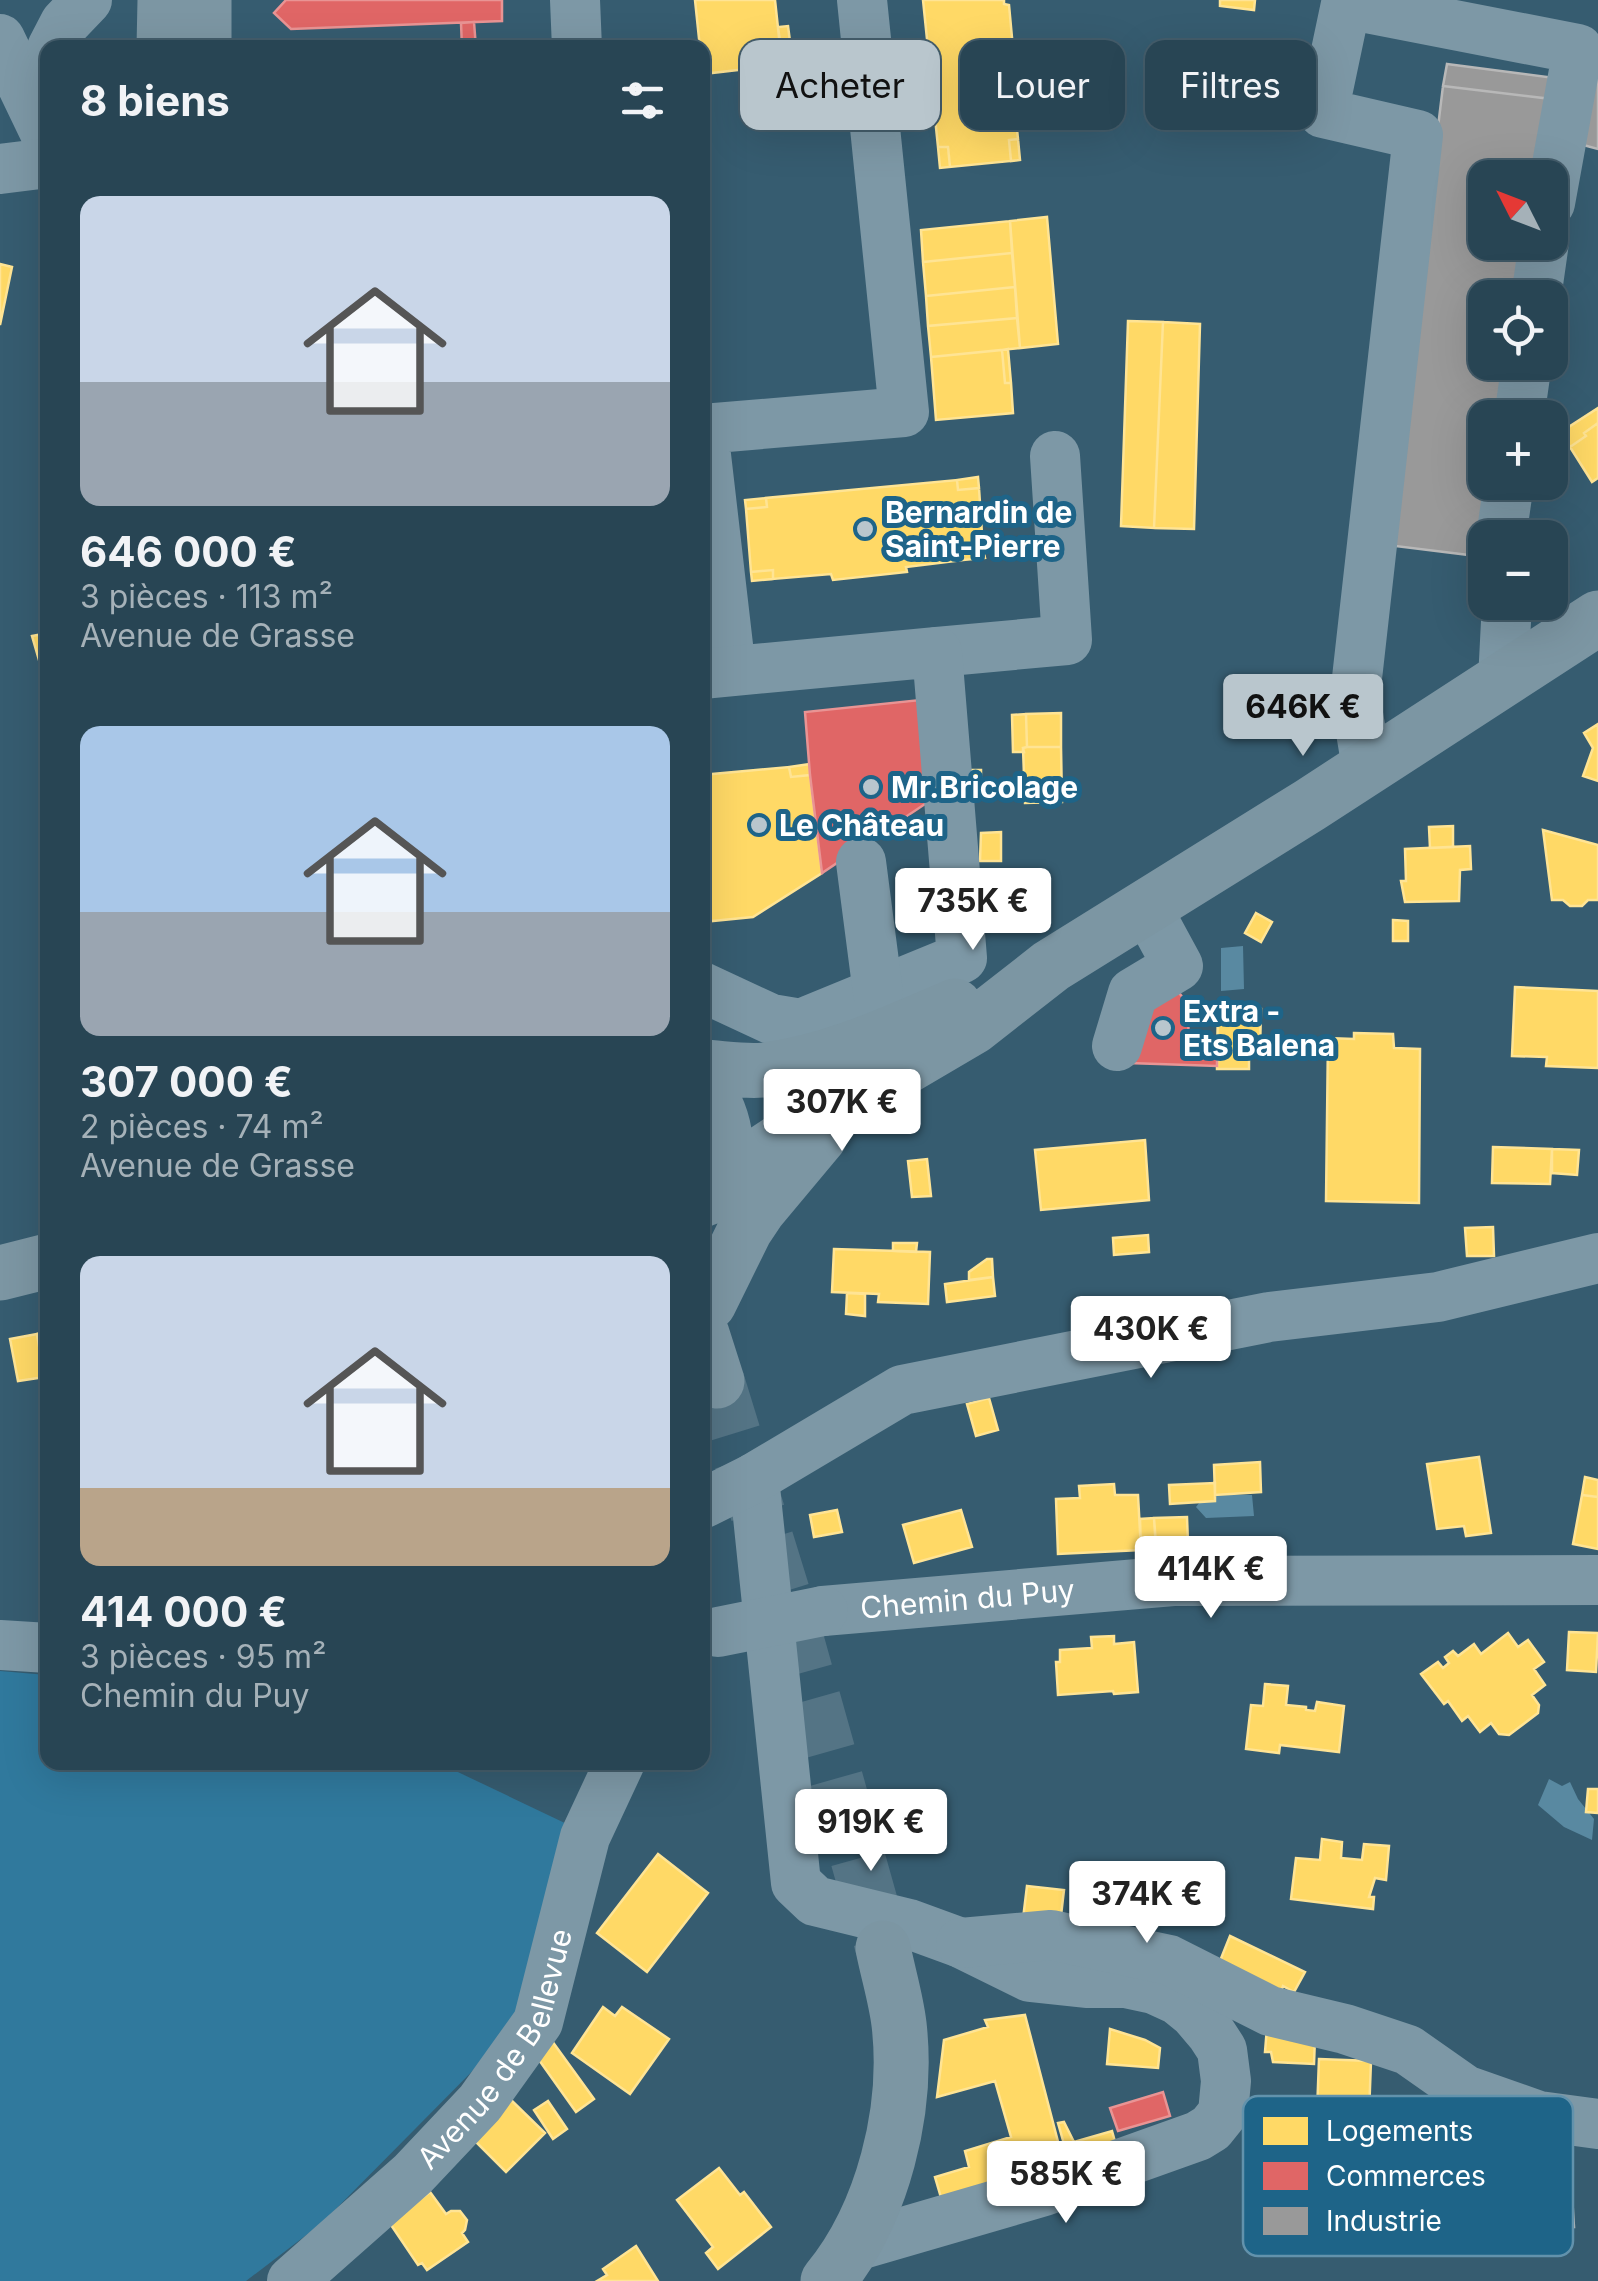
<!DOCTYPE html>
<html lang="fr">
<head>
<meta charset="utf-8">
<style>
	body { margin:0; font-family:Inter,sans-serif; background:#304c5a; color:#f1f3f6; height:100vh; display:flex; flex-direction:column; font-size:38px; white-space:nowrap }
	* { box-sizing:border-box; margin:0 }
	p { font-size:32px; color:#a5b1b8 }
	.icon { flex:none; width:55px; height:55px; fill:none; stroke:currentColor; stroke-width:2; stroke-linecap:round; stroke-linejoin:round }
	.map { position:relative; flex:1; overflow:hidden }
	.sheet { position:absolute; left:40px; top:40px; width:670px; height:1730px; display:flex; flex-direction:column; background:#284554; border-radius:20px; box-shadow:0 10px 40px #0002,0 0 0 2px #445d6b }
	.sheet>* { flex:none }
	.banner { position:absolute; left:740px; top:40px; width:708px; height:90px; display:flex; gap:20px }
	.needle { width:65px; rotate:312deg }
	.controls { position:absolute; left:1468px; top:160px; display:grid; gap:20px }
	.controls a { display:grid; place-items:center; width:100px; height:100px; border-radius:20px; background:#284554; box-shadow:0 10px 40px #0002,0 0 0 2px #445d6b; font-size:50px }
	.price { position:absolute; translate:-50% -85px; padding:0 22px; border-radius:10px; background:#fff; color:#222; font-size:32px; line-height:65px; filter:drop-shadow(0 2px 5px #0008) }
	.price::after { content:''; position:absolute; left:50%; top:60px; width:30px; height:22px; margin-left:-15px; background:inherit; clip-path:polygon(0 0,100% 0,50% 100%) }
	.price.active { background:#b9c6cd; color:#111 }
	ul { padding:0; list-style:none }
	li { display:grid; align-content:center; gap:20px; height:530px; padding:0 40px }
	li span { display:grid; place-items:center; height:310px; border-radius:20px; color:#555 }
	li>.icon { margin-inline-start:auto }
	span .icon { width:180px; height:180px; fill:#fffc; stroke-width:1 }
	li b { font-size:42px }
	h2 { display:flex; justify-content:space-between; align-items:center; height:120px; padding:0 40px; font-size:42px }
	.tag { padding:0 35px; border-radius:20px; background:#284554; box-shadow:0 10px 40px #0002,0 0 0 2px #445d6b; font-size:35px; line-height:90px }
	.tag.active { background:#b9c6cd; color:#111 }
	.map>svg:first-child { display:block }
</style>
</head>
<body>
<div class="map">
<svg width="1598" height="2281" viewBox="0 0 1598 2281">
	<rect width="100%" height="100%" fill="#365c70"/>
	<path fill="#30799d" d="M0 1671 47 1675 48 1762 439 1763 569 1825 521 2022 322 2223 246 2281H0Z"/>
	<path fill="#5989a1" d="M1243 946 1244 989 1221 991V948Z
		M1206 1494 1252 1495 1254 1516 1206 1518 1196 1507Z
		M1549 1779 1562 1786 1570 1782 1578 1799 1594 1819 1592 1840 1564 1827 1538 1805Z"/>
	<path fill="#ffd966" stroke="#ffe494" stroke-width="2.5" d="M695 0H775L782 65 703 74 702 48H700Z
		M923 0H1004V4L1009 5 1016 81H1012L1018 139 1009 140 1011 161 950 167 948 147H938Z
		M1220 0H1255L1254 10 1220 6Z
		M788 26 791 49H781L778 27Z
		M1018 139 1020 160 1011 161 1009 140Z
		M938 147H948L950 167 940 168Z
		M1047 217 1058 344 1020 348 1010 221Z
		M1010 221 1012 253 923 262 921 230Z
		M1012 253 1015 287 926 296 923 262Z
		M0 264 12 267 0 325Z
		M1015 287 1017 318 928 326 926 296Z
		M1017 318 1020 348 931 357 928 326Z
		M1128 321 1163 322 1154 528 1121 526Z
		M1163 322 1200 324 1194 529 1154 528Z
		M1008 349 1011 383H1005L1002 350Z
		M1002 350 1005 383H1011L1013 413 936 420 931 357Z
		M1598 408V423L1584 433 1586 436 1570 447 1561 432Z
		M1598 423V478L1592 482 1570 447 1586 436 1584 433Z
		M978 477 979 488 958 490 957 480Z
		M957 480 958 490 979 488 983 549 963 551 964 560 906 567 907 572 833 580 831 574 773 579V570L751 572 746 509 767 507 766 498Z
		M766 498 767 507 746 509 745 500Z
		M983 549 985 558 964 560 963 551Z
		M773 570V579L752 581 751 572Z
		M48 633V665L41 667 32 636Z
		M1061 713V747H1027L1026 714Z
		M1026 714 1027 747 1023 748 1024 752H1013L1012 715Z
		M1598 724V781L1583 776 1593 748 1584 733Z
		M1027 747H1061L1062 802 1025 803 1023 748Z
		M810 764V775L791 777 789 767Z
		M789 767 791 777 810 775 822 873 753 917 702 922V775Z
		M967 770H981V789L967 791Z
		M1453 826V847L1430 848 1429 827Z
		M1543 830 1598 845V900H1588L1582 906H1570L1563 900H1552Z
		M1001 832V861H980L981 833Z
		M1470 846 1471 869 1460 870 1459 901 1405 902 1401 881H1406L1405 849Z
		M1256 913 1272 922 1261 942 1245 933Z
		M1393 920 1408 921V941H1393Z
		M1515 987 1598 991V1068L1546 1066 1547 1057 1512 1056Z
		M1244 1009H1261L1260 1051H1217L1218 1013H1243Z
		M1354 1033 1393 1034 1394 1048 1420 1049 1419 1203 1326 1201 1328 1038 1354 1039Z
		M1217 1051H1249V1069H1217Z
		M1145 1140 1149 1200 1041 1210 1035 1150Z
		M1493 1147 1552 1149 1550 1184 1492 1183Z
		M1552 1149 1579 1150 1577 1175 1552 1173Z
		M927 1159 931 1196 912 1197 908 1161Z
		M1493 1227 1494 1256H1467L1465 1228Z
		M1148 1235 1149 1252 1114 1255 1113 1238Z
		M893 1243H917L916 1252 893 1251Z
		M834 1249 930 1252 928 1304 878 1302 879 1294 832 1292Z
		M987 1259H992L993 1277 969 1280V1272Z
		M993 1277 995 1296 947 1302 945 1284Z
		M847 1293 865 1294V1316L846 1314Z
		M48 1333V1364H42L37 1334Z
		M37 1334 45 1377 18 1381 10 1339Z
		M989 1398 998 1430 976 1436 967 1404Z
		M1479 1457 1491 1533 1466 1536 1464 1526 1437 1529 1427 1464Z
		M1260 1462 1261 1492 1215 1495 1214 1465Z
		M1585 1477 1598 1480V1497L1582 1495Z
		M1215 1483V1501L1170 1504 1169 1485Z
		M1114 1484 1115 1495H1138L1141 1550 1058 1554 1056 1499 1080 1498 1079 1486Z
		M1582 1495 1598 1497V1549L1573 1544Z
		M837 1510 842 1532 814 1537 810 1515Z
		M961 1510 972 1547 914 1563 903 1525Z
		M1187 1517 1188 1544H1156L1154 1518Z
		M1154 1518 1156 1549 1141 1550 1140 1519Z
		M1569 1632 1598 1633 1596 1672 1567 1670Z
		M1508 1633 1518 1647 1528 1640 1544 1662 1534 1669 1545 1685 1532 1695 1539 1705 1538 1713 1509 1735 1499 1734 1491 1723 1480 1732 1468 1716 1462 1721 1448 1701 1444 1704 1421 1674 1438 1662 1443 1668 1449 1663 1445 1657 1453 1651 1458 1656 1474 1644 1481 1654Z
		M1114 1636V1644L1134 1642 1138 1692 1114 1694 1113 1691 1058 1695 1056 1662H1060V1650L1092 1648 1091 1637Z
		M1265 1684 1288 1686 1286 1705 1306 1707V1710L1315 1711 1317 1702 1344 1706 1339 1752 1280 1745 1279 1753 1246 1749 1251 1705 1263 1706Z
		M1588 1789H1598V1813L1586 1812Z
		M1322 1839 1342 1842 1341 1858 1362 1860 1364 1844 1389 1846 1386 1880 1375 1878 1369 1897H1374L1373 1909 1291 1899 1296 1858 1320 1860Z
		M658 1854 708 1893 647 1972 597 1933Z
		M1027 1886 1064 1890 1060 1924 1023 1919Z
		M1230 1936 1305 1972 1294 1992 1283 1986 1280 1994 1216 1971Z
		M603 2007 615 2016 622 2007 669 2039 630 2094 572 2053Z
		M1025 2015 1063 2161 1029 2172 1025 2157 1017 2160 1022 2177 942 2201 935 2177 969 2167 965 2151 1011 2137 995 2081 937 2097 944 2040 988 2027 985 2020Z
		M1267 2027 1315 2038 1314 2064 1273 2062 1271 2052H1265Z
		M1110 2029 1145 2040 1160 2048 1158 2068 1107 2064Z
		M552 2041 594 2099 576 2112 539 2060Z
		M1319 2059 1371 2061 1369 2114 1317 2112Z
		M509 2098 545 2133 506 2172 471 2137Z
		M548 2101 567 2129 553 2139 534 2110Z
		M1064 2122 1074 2142 1112 2131 1116 2145 1068 2158 1058 2123Z
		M719 2168 740 2195 744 2192 771 2227 718 2269 706 2253 713 2247 677 2200Z
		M430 2192 446 2214 451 2211H460L467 2220 465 2230 462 2233 468 2242 427 2270 422 2263 418 2265 389 2222Z
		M636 2246 658 2281H597L607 2275 603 2269Z"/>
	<path fill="#e06666" stroke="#e99494" stroke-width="2.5" d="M286 0H502V21L291 29 274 13Z
		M474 22 476 48H462L461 23Z
		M920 700 931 800 822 873 810 775 805 712Z
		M1175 988 1189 1005 1188 1044H1217V1066L1129 1063 1140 1012Z
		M1163 2092 1170 2116 1118 2131 1110 2108Z"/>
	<path fill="#999" stroke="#b8b8b8" stroke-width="2.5" d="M1598 62V149L1576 143Z
		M1447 64 1555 78 1552 99 1443 86Z
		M1443 86 1552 99 1542 178H1485V242H1533L1527 298H1485V362H1518L1511 418H1485V557L1387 545Z
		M1572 2195 1574 2227 1545 2229 1543 2197Z"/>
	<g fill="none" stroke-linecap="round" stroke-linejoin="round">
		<path stroke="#547485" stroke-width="55" stroke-dasharray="55 28" stroke-linecap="butt" d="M717 1381 790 1617 883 1948"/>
		<g stroke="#7d98a6" stroke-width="50">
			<path d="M575 0 577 48"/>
			<path d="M0 39 48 139"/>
			<path d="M52 48 65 23 87 0"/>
			<path d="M0 169 48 163"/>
			<path d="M1536 298 1544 242"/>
			<path d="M1519 418 1527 362"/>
			<path d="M1501 538 1509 482"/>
			<path d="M937 652 1067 640 1055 456"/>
			<path d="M731 671 703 429 904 412 862 0"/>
			<path d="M702 674 937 652 962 958 801 1024 771 1019 702 987"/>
			<path d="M1503 680 1507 602"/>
			<path d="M1367 768 1355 696 1418 135 1323 113 1346 4 1578 49 1550 203"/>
			<path d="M861 862 878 993"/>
			<path d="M1117 1046 1133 993 1178 966 1146 907"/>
			<path d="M754 1478 796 1883 815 1901 909 1924 961 1943 1030 1977 1086 1983H1126L1154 1989 1178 2000 1194 2013 1211 2033 1222 2050 1226 2081 1223 2113 1211 2128 1198 2136 1044 2191 852 2247"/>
			<path d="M702 1504 754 1478 902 1390 1269 1317 1438 1297 1598 1258"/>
			<path id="s1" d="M823 1611 1173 1581 1598 1580"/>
			<path d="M0 1645 48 1648"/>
			<path d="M961 1943 1051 1935 1169 1960 1270 2011 1345 2029 1408 2050 1465 2090 1539 2116 1598 2124"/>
			<path id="s2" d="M292 2281 413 2174 480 2103 538 2022 585 1837 620 1762"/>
		</g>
		<path stroke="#7c96a3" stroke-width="55" d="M164 48 165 0
			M204 48V0
			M702 1067C722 1068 745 1072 764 1070 831 1062 894 1032 955 1006
			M702 1082C728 1119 737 1162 705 1199
			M716 1184 791 1134 973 1027 1051 966 1310 805 1598 618
			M0 1273 48 1261
			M709 1303 745 1230 759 1209 820 1136
			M702 1334 717 1381
			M828 2281C883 2214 909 2110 899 2024 896 1999 888 1973 883 1948"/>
		<path stroke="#7d98a6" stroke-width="50" d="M718 1632 823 1611"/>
	</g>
	<g fill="#b9c6cd" stroke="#1e6488" stroke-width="4">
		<circle cx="865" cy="529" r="10"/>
		<circle cx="871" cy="787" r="10"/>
		<circle cx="759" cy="825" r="10"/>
		<circle cx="1163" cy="1028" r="10"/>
	</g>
	<g text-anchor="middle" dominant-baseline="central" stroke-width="10" stroke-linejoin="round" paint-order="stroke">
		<g font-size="30" font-weight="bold" fill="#fff" stroke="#1e6488" text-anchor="start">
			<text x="885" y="512">Bernardin de<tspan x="885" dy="34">Saint-Pierre</tspan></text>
			<text x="891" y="787">Mr.Bricolage</text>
			<text x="779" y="825">Le Château</text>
			<text x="1183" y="1011">Extra -<tspan x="1183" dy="34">Ets Balena</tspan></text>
		</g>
		<g font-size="30" fill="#fff" stroke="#1e6488">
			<text stroke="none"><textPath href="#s1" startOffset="145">Chemin du Puy</textPath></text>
			<text stroke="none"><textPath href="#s2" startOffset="315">Avenue de Bellevue</textPath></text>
		</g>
	</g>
	<rect x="1243" y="2096" width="330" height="160" rx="15" fill="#1e6488" stroke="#6292ac" stroke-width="2.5"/>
	<rect x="1263" y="2117" width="45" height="28" fill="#ffd966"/>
	<rect x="1263" y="2162" width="45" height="28" fill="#e06666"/>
	<rect x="1263" y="2207" width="45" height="28" fill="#999"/>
	<g font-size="28" fill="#fff">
		<text x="1326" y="2141">Logements</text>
		<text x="1326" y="2186">Commerces</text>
		<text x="1326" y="2231">Industrie</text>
	</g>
</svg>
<div class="controls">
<a><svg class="needle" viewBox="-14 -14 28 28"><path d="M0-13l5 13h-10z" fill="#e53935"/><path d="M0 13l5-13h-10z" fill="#a5b1b8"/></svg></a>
<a><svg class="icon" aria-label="locate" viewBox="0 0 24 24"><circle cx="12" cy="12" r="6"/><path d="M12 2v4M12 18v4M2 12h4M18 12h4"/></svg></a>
<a>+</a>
<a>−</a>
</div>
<b class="price active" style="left:1303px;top:759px">646K €</b>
<b class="price" style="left:973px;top:953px">735K €</b>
<b class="price" style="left:842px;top:1154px">307K €</b>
<b class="price" style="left:1151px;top:1381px">430K €</b>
<b class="price" style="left:1211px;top:1621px">414K €</b>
<b class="price" style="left:871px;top:1874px">919K €</b>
<b class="price" style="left:1147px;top:1946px">374K €</b>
<b class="price" style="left:1066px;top:2226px">585K €</b>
<div class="banner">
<a class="tag active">Acheter</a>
<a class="tag">Louer</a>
<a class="tag">Filtres</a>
</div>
<section class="sheet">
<h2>8 biens<svg class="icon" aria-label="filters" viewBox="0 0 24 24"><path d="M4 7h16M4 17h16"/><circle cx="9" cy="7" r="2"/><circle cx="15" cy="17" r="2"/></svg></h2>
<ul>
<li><span style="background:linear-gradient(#c9d6e8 60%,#9aa5b1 0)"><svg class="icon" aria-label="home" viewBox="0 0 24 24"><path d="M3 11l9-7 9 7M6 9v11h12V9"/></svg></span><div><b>646 000 €</b><p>3 pièces · 113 m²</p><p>Avenue de Grasse</p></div></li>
<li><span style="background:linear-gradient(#a9c7e8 60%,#9aa5b1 0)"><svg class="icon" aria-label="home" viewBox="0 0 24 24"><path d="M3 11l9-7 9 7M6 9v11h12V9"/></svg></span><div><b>307 000 €</b><p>2 pièces · 74 m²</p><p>Avenue de Grasse</p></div></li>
<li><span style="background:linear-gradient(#c9d6e8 75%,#b9a48a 0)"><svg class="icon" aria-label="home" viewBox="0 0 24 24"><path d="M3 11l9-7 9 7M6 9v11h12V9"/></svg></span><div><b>414 000 €</b><p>3 pièces · 95 m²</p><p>Chemin du Puy</p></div></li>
</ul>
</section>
</div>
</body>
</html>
